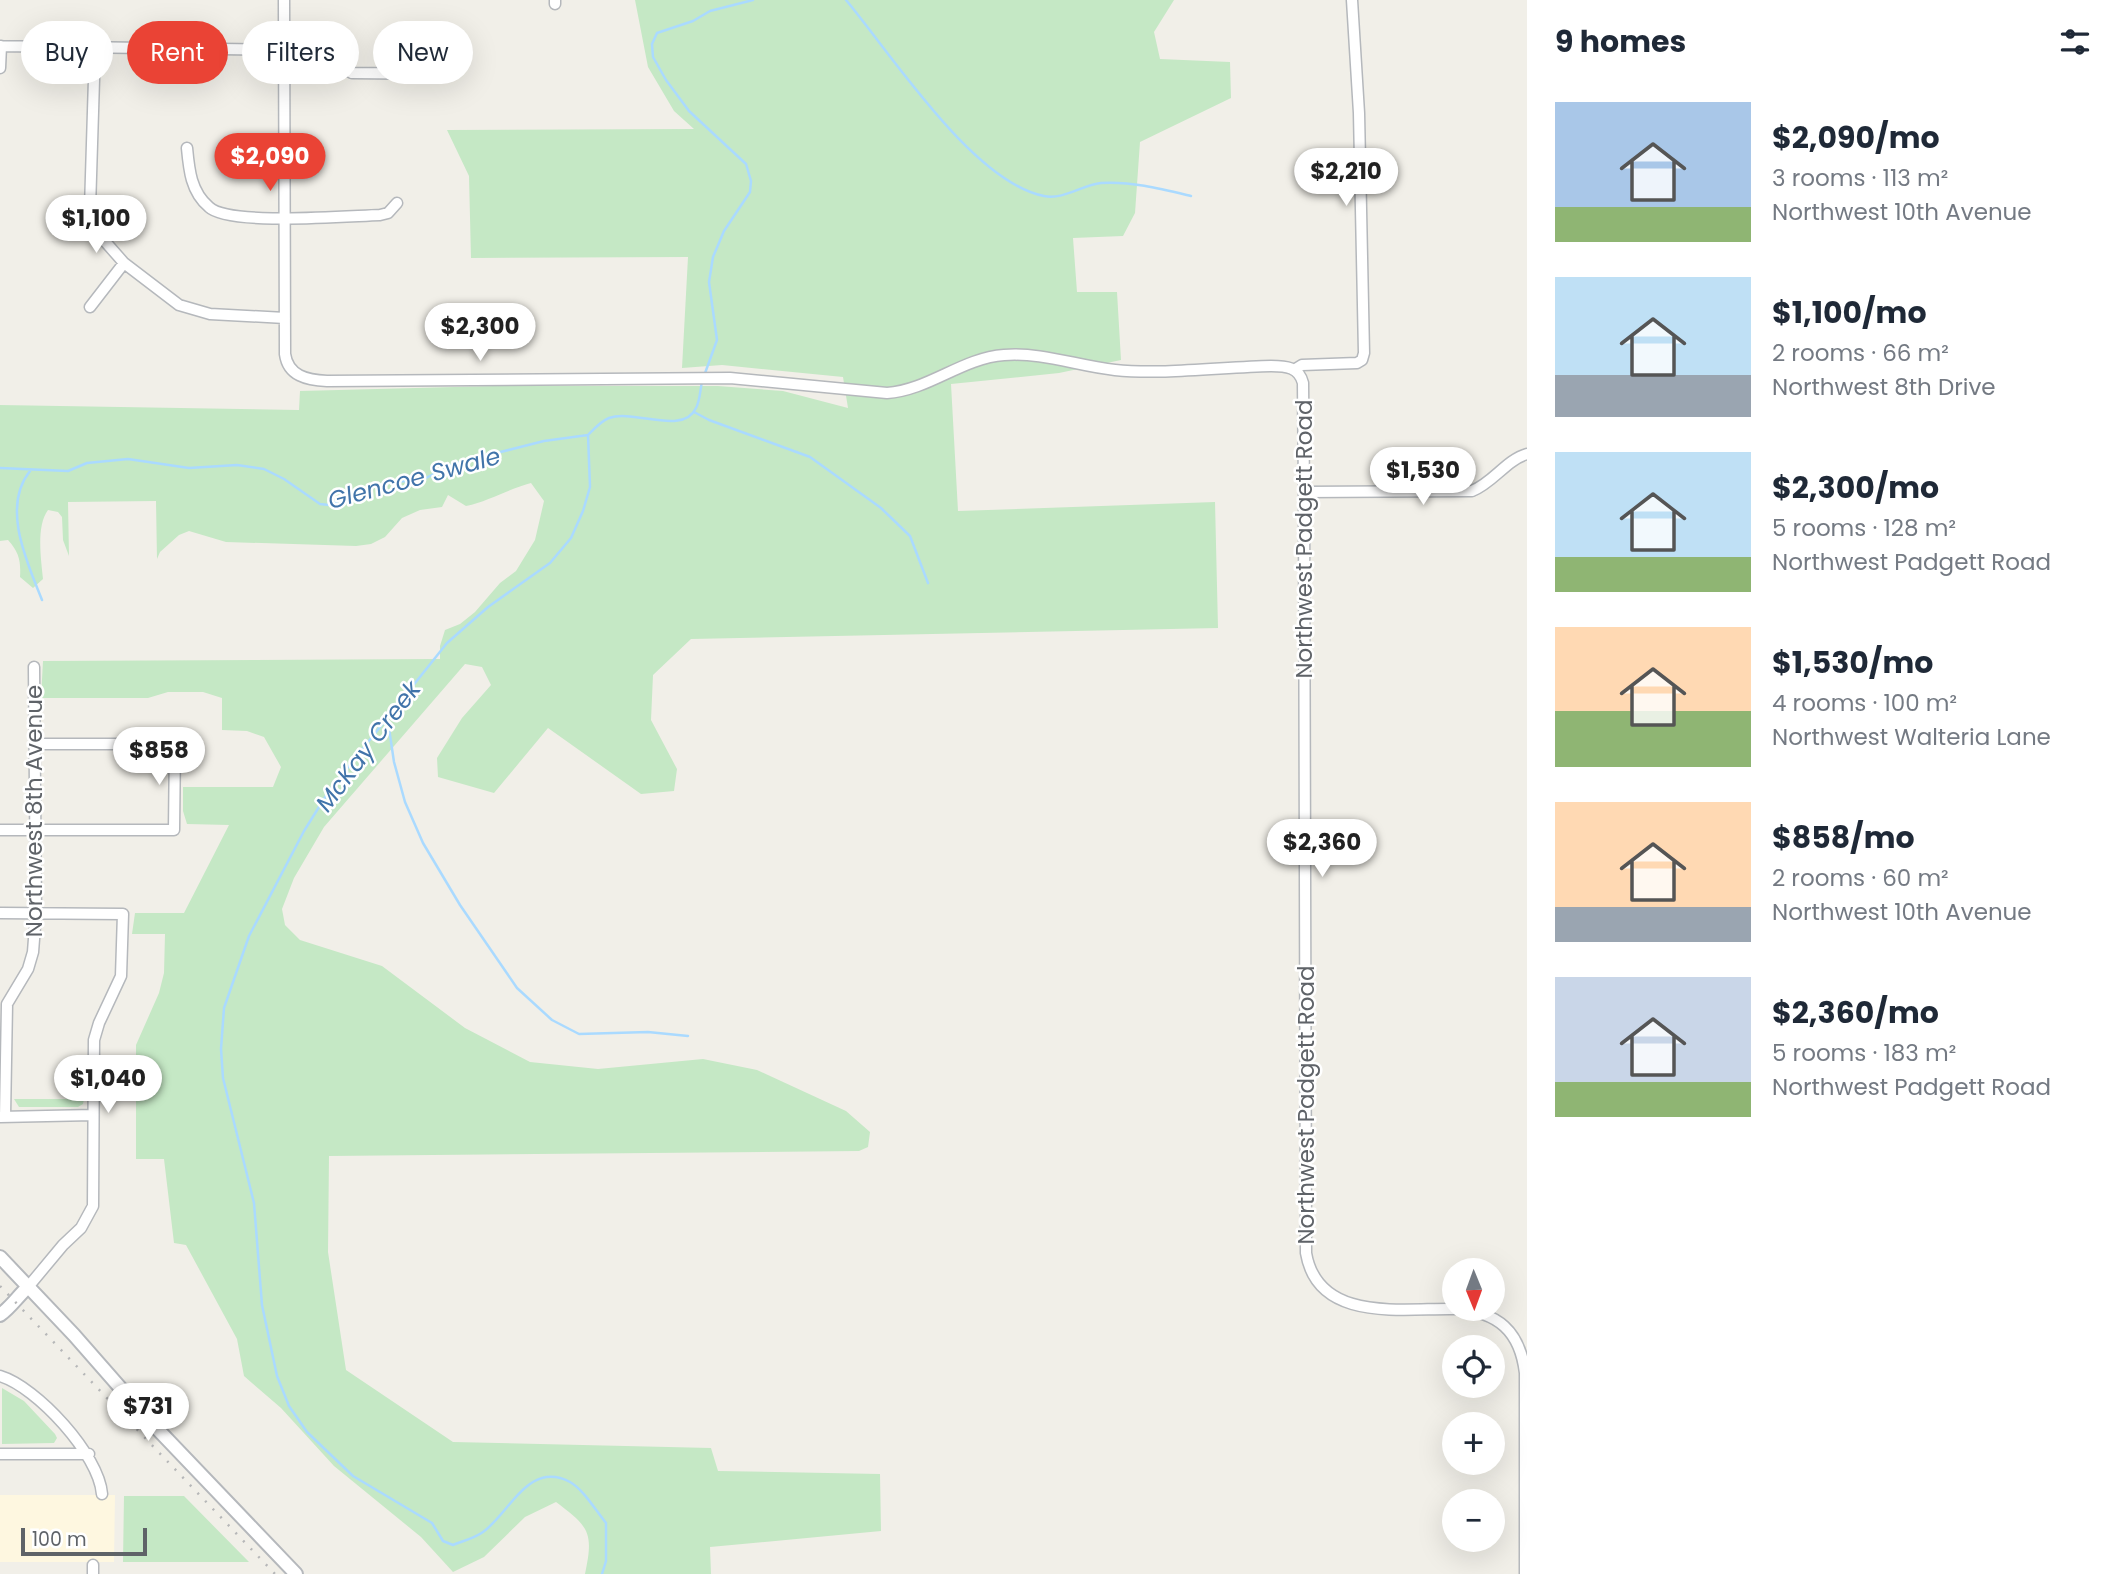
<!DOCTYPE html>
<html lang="en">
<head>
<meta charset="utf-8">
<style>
	body { margin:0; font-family:Poppins,sans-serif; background:#f2f2f3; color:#1f2937; height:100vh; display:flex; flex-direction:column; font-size:26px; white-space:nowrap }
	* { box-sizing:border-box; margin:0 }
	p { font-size:23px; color:#747a83 }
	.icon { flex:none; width:38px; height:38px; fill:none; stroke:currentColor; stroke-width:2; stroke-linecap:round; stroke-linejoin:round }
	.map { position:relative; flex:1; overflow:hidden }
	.side { display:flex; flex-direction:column; background:#fff; width:595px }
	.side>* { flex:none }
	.top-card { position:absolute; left:21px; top:21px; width:665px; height:63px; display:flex; gap:14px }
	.needle { width:46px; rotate:179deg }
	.fabs { position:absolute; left:1442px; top:1258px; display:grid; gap:14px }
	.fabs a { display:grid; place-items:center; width:63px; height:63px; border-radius:50%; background:#fff; box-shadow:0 7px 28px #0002; font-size:35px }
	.scale { position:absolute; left:21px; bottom:18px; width:126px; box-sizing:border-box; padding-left:7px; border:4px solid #5f6368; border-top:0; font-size:19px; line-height:24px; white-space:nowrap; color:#5f6368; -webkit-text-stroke:5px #fff; paint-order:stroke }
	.price { position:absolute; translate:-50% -60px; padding:0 16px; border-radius:24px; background:#fff; color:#222; font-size:23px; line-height:46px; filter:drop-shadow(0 2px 4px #0008) }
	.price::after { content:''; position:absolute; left:50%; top:42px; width:21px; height:16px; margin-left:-10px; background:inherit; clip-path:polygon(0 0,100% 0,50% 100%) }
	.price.on { background:#ea4335; color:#fff }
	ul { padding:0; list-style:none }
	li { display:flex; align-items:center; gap:21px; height:175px; padding:0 28px }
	li span { display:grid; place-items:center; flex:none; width:196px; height:140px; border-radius:0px; color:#555 }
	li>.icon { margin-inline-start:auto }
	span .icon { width:84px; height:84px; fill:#fffc; stroke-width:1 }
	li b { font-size:30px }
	h2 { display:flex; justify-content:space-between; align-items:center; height:84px; padding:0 28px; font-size:30px }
	.tag { padding:0 24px; border-radius:32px; background:#fff; box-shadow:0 7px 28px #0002; font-size:24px; line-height:63px }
	.tag.on { background:#ea4335; color:#fff }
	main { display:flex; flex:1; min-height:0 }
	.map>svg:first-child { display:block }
</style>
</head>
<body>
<main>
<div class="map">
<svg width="1527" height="1574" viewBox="0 0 1527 1574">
	<rect width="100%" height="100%" fill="#f1efe8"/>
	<path fill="#fef7e0" d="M0 1495H115L114 1562H0Z"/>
	<path fill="#c5e8c5" d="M635 0H1174L1154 32 1160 59 1230 62 1231 98 1140 142 1135 213 1123 236 1073 238 1077 292H1117L1121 360 1059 373 951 384 958 511 1215 502 1218 628 691 639 653 675 651 720 677 769 674 791 641 794 548 728 494 793 438 777 437 758 462 718 491 685 482 667 465 664 324 827 294 878 282 909 285 925 300 940 382 966 465 1028 530 1062 598 1069 703 1059 757 1070 846 1111 870 1132 868 1147 859 1151 329 1156 328 1252 346 1370 453 1442 711 1448 718 1471 880 1474 881 1531 710 1547 711 1574H585C594 1532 589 1527 556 1502L525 1517 484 1557 453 1572 421 1537 334 1466 281 1408 244 1376 237 1339 186 1245 174 1243 164 1159H136V1045L159 993 164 973 165 934H132L135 913H184L229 825 187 824 183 811V787H273L281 767 264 737 247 731 222 730V698L203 692H168L148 698H41L43 661 440 659V646L445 630 460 624 475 612 500 583 516 571 535 540 544 501 531 483C508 489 489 501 466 506L448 495 442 507 420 510 402 518 385 537 371 544 356 546 226 542 189 531 179 535 160 552 157 559 156 501 68 502 69 556 63 540 62 517 58 512 48 510C36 526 41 559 43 579L33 588 20 577C21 561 19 552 8 540L0 541V405L299 410 300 391 493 386H718L783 391 848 408 843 377 722 365 682 368 688 257 471 258 469 176 447 130 694 129 674 111 648 67Z
		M14 1099H84L83 1104 78 1107H19Z
		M2 1388 24 1401 55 1434 57 1438 54 1443 2 1444Z
		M124 1496H184L249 1562H123Z"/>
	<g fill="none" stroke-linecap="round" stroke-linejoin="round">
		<path stroke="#aadaff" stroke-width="2.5" d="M846 0C892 55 973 182 1044 196 1064 200 1082 185 1101 183 1131 181 1162 189 1191 196
			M704 376 717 340 709 282 713 257 724 231 750 192 751 181 746 164 689 111 666 80 653 57 652 44 657 33 693 21 710 11 753 0
			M694 412 709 420 810 457 881 508 910 536 928 583
			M0 468 68 471 87 463 128 459 189 468 237 465 264 469 284 479 320 504 329 505 360 491 387 483 424 479 453 464 544 441 588 435
			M30 471C1 507 27 562 42 600
			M387 715 394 762 405 802 423 843 460 905 517 988 552 1020 579 1034 648 1032 688 1036
			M602 1574 606 1561V1523C596 1511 584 1490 570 1482 528 1460 510 1513 483 1532 475 1538 463 1541 453 1545L443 1541 432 1523 353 1476 307 1432 289 1406 277 1376 262 1305 254 1203 223 1078 221 1049 224 1008 249 936 304 831 329 791 447 643 488 607 550 563 571 538 583 511 590 487 588 435C594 429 601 421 609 418 634 409 683 436 696 408 700 401 700 390 702 382"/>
		<defs>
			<path id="minor" d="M284 0 285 354C288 376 307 380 327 381L730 378 887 393C929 390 962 358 1004 355 1043 352 1077 366 1115 370 1161 375 1224 367 1271 366 1286 366 1299 367 1303 383L1304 492 1306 1253C1318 1323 1402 1308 1454 1309
				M555 4V0
				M0 46 295 50 317 54 352 73 444 74
				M95 47 90 208 102 238 124 263 179 305 210 314 285 318
				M0 68 1 46
				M187 148C189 170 191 192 209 207 229 226 347 216 380 215L388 213 397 203
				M90 307 124 263
				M1294 370 1302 365 1357 363 1362 360 1364 353 1359 113 1352 0
				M1304 492 1472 491C1493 483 1506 460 1527 454
				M0 830H174L175 744H35
				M0 913 123 914 121 976 99 1023 94 1040 93 1206 81 1228 63 1245 28 1287
				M0 1117 93 1115
				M5 1117 7 1004 28 969 33 952 36 913 34 667
				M1456 1309C1498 1312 1520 1331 1525 1373V1574
				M0 1376C37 1387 99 1455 102 1494
				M0 1454H89
				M93 1574V1565"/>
			<path id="tertiary" d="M0 1257 74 1335 145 1416 296 1574
				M0 1315C11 1307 18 1296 28 1287"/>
		</defs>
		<use href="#minor" stroke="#b5b8bc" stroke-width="13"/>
		<use href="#tertiary" stroke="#b5b8bc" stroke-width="16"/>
		<use href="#minor" stroke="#fff" stroke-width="10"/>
		<use href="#tertiary" stroke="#fff" stroke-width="12"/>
		<path stroke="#b6b7b8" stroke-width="2.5" stroke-dasharray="2 9" stroke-linecap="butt" d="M0 1286 275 1574"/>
	</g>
	<g text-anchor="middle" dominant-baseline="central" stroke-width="5" stroke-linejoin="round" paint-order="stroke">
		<g font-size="23" fill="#5f6368" stroke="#fff">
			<text transform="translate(1304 539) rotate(-90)">Northwest Padgett Road</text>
			<text transform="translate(34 811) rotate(-90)">Northwest 8th Avenue</text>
			<text transform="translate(1306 1105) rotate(-90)">Northwest Padgett Road</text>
		</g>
		<g font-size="24" font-style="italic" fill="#4174aa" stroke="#fff">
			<text transform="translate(414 478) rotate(-15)">Glencoe Swale</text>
			<text transform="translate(368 746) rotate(-53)">McKay Creek</text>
		</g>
	</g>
</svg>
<div class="fabs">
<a><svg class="needle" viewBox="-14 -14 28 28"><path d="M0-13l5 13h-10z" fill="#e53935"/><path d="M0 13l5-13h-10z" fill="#747a83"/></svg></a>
<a><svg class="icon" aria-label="locate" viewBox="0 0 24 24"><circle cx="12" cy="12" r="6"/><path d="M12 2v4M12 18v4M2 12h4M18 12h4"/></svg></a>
<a>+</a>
<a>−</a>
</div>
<div class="scale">100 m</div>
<b class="price on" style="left:270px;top:193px">$2,090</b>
<b class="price" style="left:1346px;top:208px">$2,210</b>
<b class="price" style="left:96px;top:255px">$1,100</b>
<b class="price" style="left:480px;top:363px">$2,300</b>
<b class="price" style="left:1423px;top:507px">$1,530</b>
<b class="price" style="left:159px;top:787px">$858</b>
<b class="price" style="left:1322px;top:879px">$2,360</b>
<b class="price" style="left:108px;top:1115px">$1,040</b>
<b class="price" style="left:148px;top:1443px">$731</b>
<div class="top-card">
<a class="tag">Buy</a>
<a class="tag on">Rent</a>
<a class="tag">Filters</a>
<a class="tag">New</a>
</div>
</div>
<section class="side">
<h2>9 homes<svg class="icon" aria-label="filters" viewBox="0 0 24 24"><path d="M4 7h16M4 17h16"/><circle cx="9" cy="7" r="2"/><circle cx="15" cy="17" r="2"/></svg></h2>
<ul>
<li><span style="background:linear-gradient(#a9c7e8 75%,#8fb573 0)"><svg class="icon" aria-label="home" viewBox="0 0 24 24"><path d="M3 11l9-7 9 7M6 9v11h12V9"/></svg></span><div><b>$2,090/mo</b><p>3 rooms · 113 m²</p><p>Northwest 10th Avenue</p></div></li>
<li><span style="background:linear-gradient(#bfe0f5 70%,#9aa5b1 0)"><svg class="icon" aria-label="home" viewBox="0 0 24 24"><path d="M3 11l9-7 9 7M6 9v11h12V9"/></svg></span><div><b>$1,100/mo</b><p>2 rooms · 66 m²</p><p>Northwest 8th Drive</p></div></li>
<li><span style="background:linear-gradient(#bfe0f5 75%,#8fb573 0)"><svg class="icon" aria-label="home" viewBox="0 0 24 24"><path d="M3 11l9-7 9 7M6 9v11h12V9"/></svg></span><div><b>$2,300/mo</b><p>5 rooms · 128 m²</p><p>Northwest Padgett Road</p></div></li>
<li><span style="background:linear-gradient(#ffd9b3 60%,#8fb573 0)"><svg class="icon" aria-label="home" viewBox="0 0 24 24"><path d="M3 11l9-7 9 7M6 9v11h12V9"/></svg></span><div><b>$1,530/mo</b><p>4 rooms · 100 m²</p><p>Northwest Walteria Lane</p></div></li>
<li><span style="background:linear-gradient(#ffd9b3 75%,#9aa5b1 0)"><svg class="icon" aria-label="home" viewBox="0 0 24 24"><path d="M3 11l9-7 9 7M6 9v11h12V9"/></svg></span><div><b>$858/mo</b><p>2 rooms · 60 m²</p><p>Northwest 10th Avenue</p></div></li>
<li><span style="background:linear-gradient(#c9d6e8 75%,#8fb573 0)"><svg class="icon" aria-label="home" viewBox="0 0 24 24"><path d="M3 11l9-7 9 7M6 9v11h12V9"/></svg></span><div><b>$2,360/mo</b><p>5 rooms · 183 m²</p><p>Northwest Padgett Road</p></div></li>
</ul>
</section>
</main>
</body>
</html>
